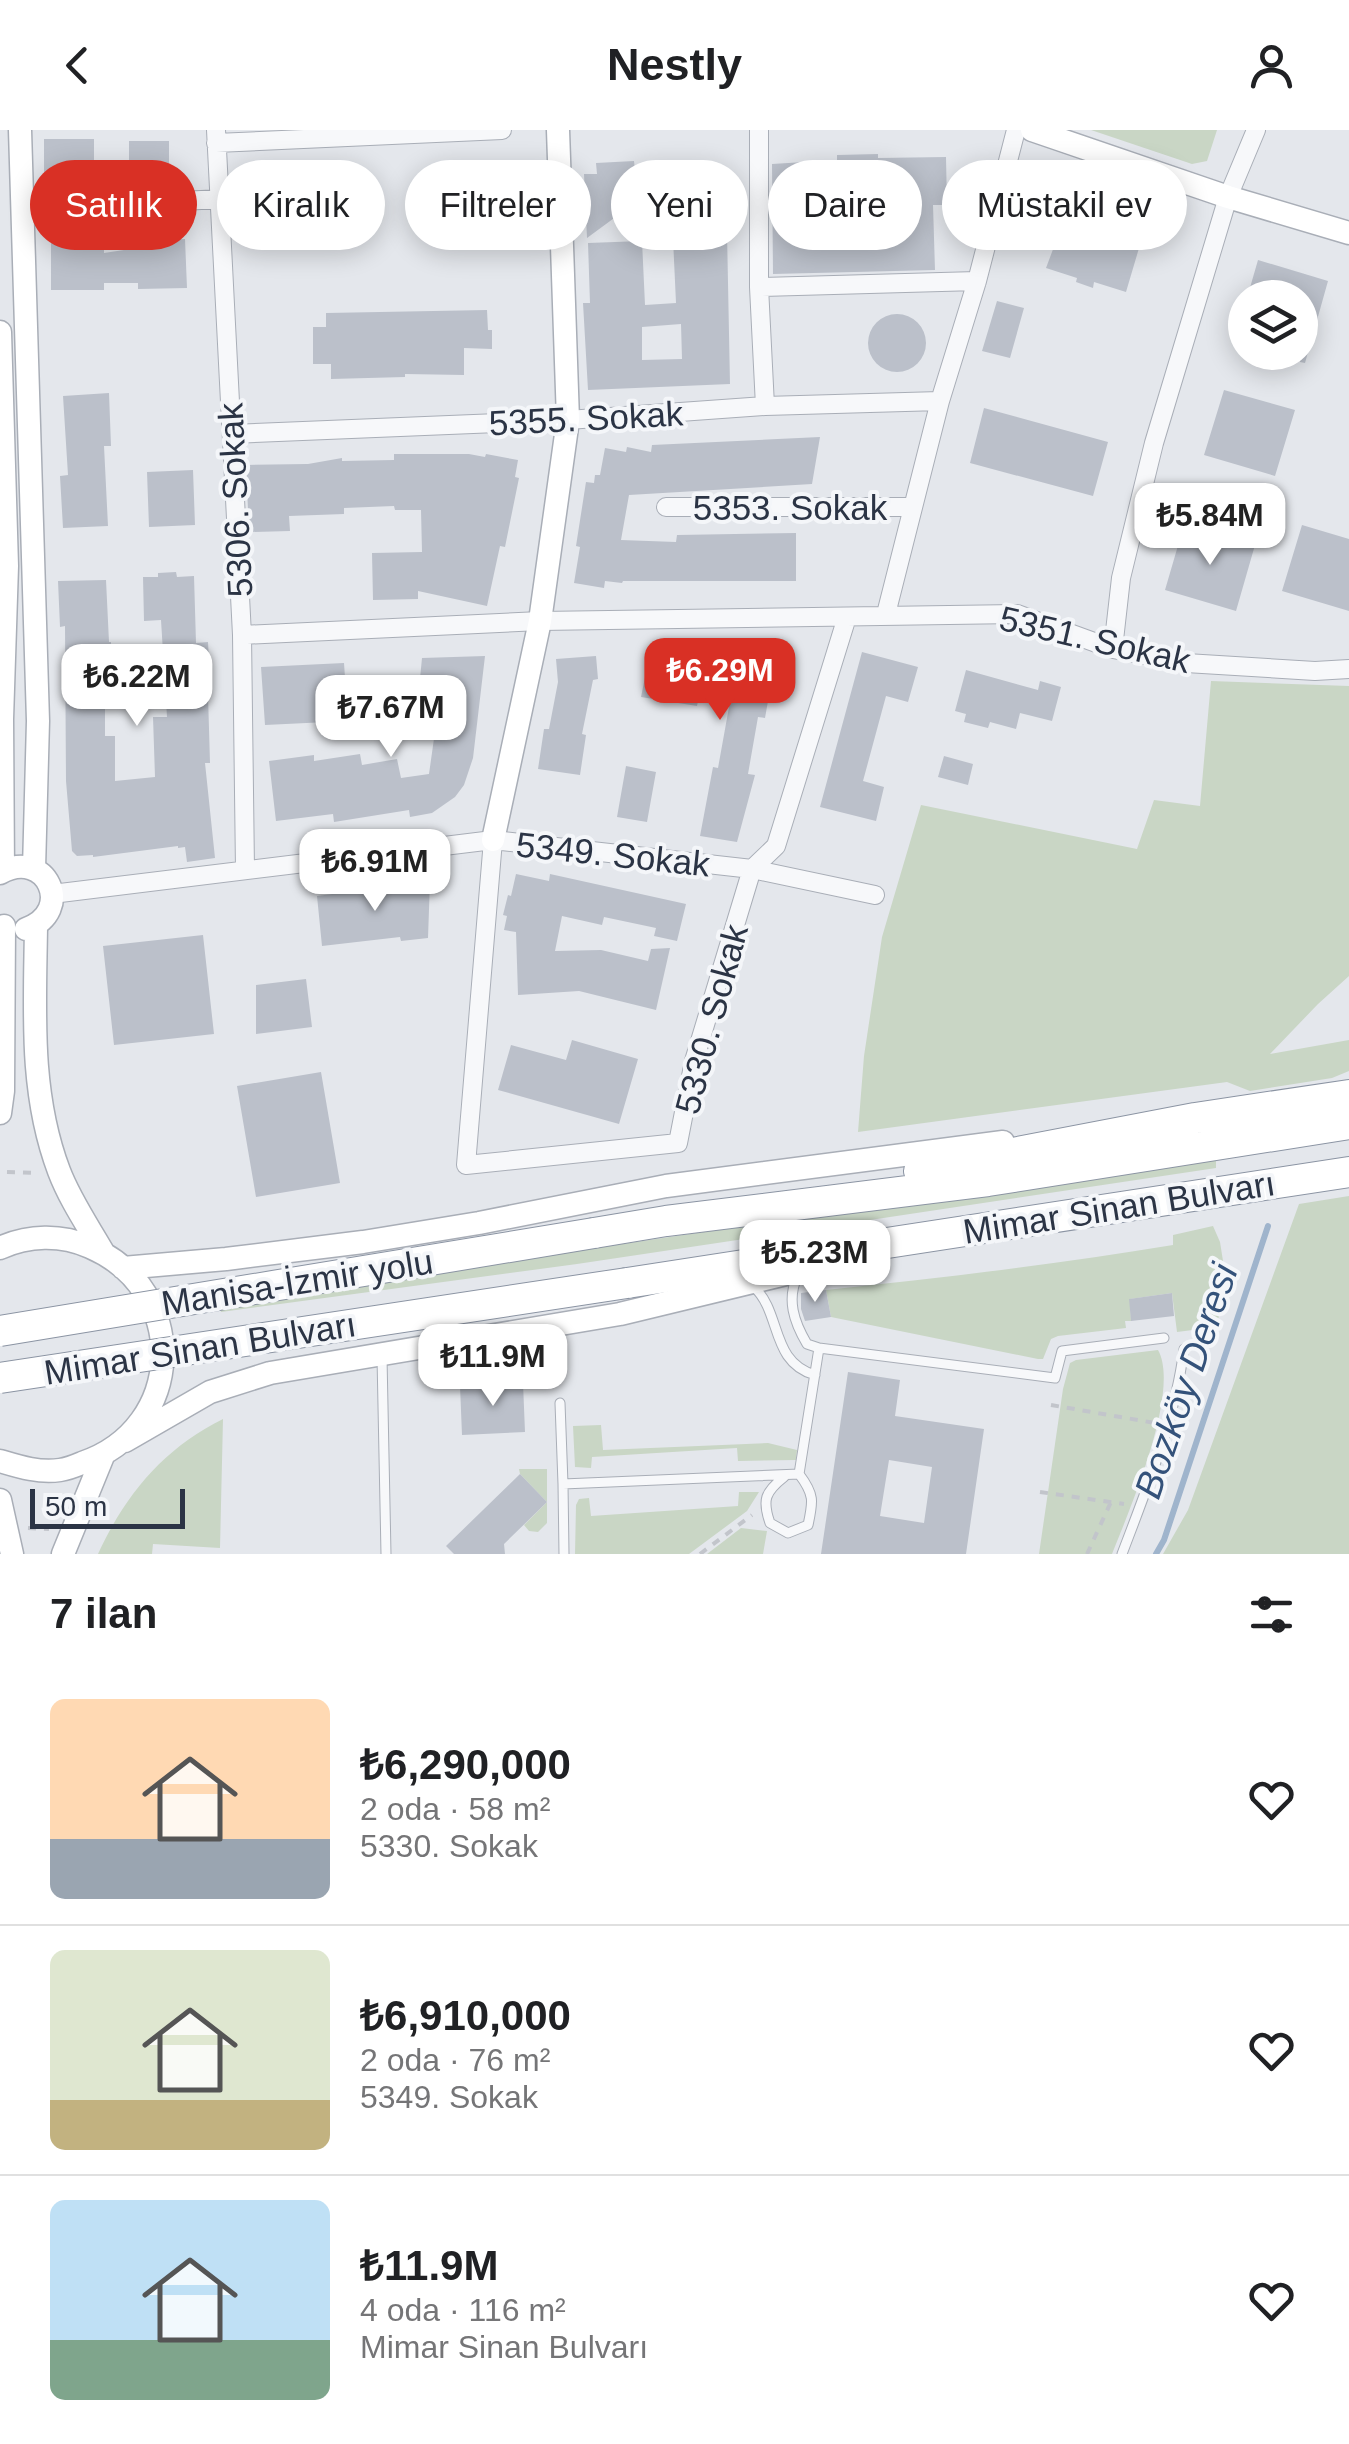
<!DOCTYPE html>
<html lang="tr">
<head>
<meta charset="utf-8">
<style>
	body { margin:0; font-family:Helvetica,sans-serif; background:#f2f2f2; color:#202124; height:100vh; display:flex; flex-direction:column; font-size:38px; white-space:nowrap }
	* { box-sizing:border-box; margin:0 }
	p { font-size:32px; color:#757577 }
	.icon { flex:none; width:55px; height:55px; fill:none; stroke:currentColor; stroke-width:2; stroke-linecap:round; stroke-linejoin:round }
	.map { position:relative; height:1424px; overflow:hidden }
	.sheet { display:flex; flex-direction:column; background:#fff; flex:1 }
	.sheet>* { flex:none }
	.hud { position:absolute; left:30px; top:30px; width:1290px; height:90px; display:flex; gap:20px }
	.buttons { position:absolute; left:1228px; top:150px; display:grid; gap:20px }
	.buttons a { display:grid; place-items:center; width:90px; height:90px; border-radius:50%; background:#fff; box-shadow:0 5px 25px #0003; font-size:50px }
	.scale { position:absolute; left:30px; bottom:25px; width:155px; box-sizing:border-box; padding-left:10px; border:5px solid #2b3445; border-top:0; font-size:28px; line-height:35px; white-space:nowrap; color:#2b3445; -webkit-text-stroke:8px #f4f6f9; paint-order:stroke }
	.price { position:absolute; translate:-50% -85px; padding:0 22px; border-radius:20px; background:#fff; color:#222; font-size:32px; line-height:65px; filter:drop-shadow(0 2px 5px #0008) }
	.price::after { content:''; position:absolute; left:50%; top:60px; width:30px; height:22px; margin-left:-15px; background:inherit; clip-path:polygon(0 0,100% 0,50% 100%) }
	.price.active { background:#d93025; color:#fff }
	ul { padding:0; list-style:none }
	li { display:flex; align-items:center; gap:30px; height:250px; padding:0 50px }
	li+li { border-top:2px solid #e0e0e0 }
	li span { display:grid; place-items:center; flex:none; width:280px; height:200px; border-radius:15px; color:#555 }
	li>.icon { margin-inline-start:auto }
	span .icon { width:120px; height:120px; fill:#fffc; stroke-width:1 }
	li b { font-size:42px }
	h2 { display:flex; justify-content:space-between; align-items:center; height:120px; padding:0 50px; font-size:42px }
	.tag { padding:0 35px; border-radius:45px; background:#fff; box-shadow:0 5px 25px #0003; font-size:35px; line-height:90px }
	.tag.active { background:#d93025; color:#fff }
	header { display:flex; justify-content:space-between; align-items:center; height:130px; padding:0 50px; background:#fff; font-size:45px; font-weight:600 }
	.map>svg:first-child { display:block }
</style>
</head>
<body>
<header><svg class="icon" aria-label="back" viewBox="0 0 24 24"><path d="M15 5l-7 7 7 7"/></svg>Nestly<svg class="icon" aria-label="person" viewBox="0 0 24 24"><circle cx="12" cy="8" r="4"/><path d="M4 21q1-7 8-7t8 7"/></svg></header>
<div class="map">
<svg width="1349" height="1424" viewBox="0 0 1349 1424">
	<rect width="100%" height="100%" fill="#e4e7ec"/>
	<path fill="#c9d6c5" d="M1091 0H1217L1207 31 1192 34Z
		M1211 551 1349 556V846L1318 874 1270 924 1349 910V941L1332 948 1250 961 1227 952 858 1002 864 926 882 807 921 675 1137 719 1154 670 1200 676Z
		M1216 1026V1038L577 1134 221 1182 220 1171 575 1121Z
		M1349 1066V1424H1163L1188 1380 1299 1074Z
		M1213 1096 1220 1112 1227 1156 1216 1197 1177 1202 1172 1163 1130 1169 1131 1191H1125L1126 1198 1058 1206 1051 1209 1043 1229H1038L831 1187 826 1160C942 1148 1057 1134 1173 1115V1105Z
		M1158 1220C1181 1261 1129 1381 1112 1424H1039L1063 1259 1070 1233 1076 1230Z
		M223 1289 220 1418 153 1414 152 1424H98C125 1365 164 1318 223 1289Z
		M601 1295 603 1320 768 1313 797 1320 796 1330 738 1331 737 1318 592 1327 591 1338 575 1337 573 1296Z
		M519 1339H547V1393L538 1402 529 1401 524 1395 547 1372 520 1344Z
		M739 1362H759L747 1381 689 1424H575L576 1375 579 1369 589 1368 591 1386 738 1376Z
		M741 1398 767 1401 763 1424H707Z"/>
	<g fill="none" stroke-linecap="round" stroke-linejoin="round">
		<path stroke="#9fb4cc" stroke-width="6" d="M1156 1424 1164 1410 1268 1096"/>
	</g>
	<path fill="#bbc0ca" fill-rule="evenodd" d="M44 9H94V54H44Z
		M129 11H169V56H129Z
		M878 24V28L946 27 947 75H933L935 140 773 144 772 34 837 30V25Z
		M634 31 635 40 688 39 689 55H717L718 102H727L730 254 588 260 583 173H590L588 113 642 111 645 175 676 173 672 87H659V55L587 108 584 44H597L596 33ZM681 194 682 229 642 230V197Z
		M1076 58 1150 81 1126 162 1094 152 1093 158 1076 152 1077 148 1046 138Z
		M185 109 187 158 138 159V153H104V160H51V111H104V123L137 118V111Z
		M1258 130 1328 151 1305 233 1300 232V168H1247Z
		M997 171 1024 178 1010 228 982 221Z
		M487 180 488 200H492V219L464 218V245L405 244V247L331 249V234H313V197H326V183Z
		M868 213a29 29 0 1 1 58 0a29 29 0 1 1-58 0Z
		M1224 260 1295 280 1275 346 1204 325Z
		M109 263 111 316H104L108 396 63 398 60 346 68 345 63 266Z
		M984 278 1108 312 1093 366 970 333Z
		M820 307 812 354 629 365 621 410 676 412 677 405 796 403V451H623L622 453 605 451 604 458 574 453 580 417 576 416 586 352 594 353 595 345H600L605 318 626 322 627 317 651 322 652 315Z
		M394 324H469L485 327 486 324 518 330 515 347 519 348 505 417 500 416 487 476 418 461V469L373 470 372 423 422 422 421 380H395L394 376 344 378V384L289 386 290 401 249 402 246 335 308 334 342 328V331L394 330Z
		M193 340 195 395 149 397 147 342Z
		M1184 395 1255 415 1236 481 1165 460Z
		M1302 395 1349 409V481L1282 461Z
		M176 442 177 447 194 446 196 513 208 512 211 565H208L210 633H205L215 728 187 732 185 717 178 718V716L93 727V725L77 726 72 721 66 651 65 496 60 497 58 451 106 450 109 512H111V571H105V606H115V651L155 647 153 587H167L161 490 144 491 143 447H158V443Z
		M862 522 918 537 908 572 886 566 863 651 884 657 876 691 820 677Z
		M650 523 695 531 696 526 738 528 739 524 757 527 758 523 776 526 765 588 758 587 748 644 755 645 737 712 700 706 713 637 718 638 729 577 698 571 697 576 641 567Z
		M485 526 473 628 464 655 455 667 432 683 410 687 409 680 334 692 333 684 276 691 269 631 314 625V631L360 624 362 635 397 629 401 648 429 644 441 559H419L422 528Z
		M596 526 598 549 593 550 582 604 586 605 580 645 538 639 544 599H549L558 552 556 529Z
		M344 533 348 591 265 595 261 537Z
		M966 540 1038 560 1040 551 1061 557 1052 591 1020 583 1016 599 990 592 988 598 964 592 966 584 955 581Z
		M944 626 973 634 968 655 938 647Z
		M626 636 656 642 647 692 617 687Z
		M516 744 549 751 550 744 686 774 677 811 654 806 656 798 604 787 602 795 562 786 555 821 601 820 648 831 651 819 670 818 656 880 579 861 518 865 516 802 504 800 507 786 503 785 508 765 511 766Z
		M430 751 428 808 401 811 400 807 322 816 317 766Z
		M203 805 214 904 114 915 103 816Z
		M306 849 312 897 256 904V855Z
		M572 910 638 929 619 994 498 960 511 915 566 930Z
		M321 942 340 1053 256 1067 237 956Z
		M826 1160 831 1187 805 1191 801 1179V1163Z
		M1172 1163 1174 1186 1131 1191 1129 1169Z
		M848 1242 900 1250 895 1286 984 1299 966 1424H821ZM889 1330 932 1337 924 1393 880 1386Z
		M523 1253 525 1302 462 1305 460 1256Z
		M520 1344 547 1372 504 1414 505 1424H454L446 1416Z"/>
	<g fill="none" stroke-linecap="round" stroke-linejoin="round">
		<defs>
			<path id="lane" d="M798 1145C786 1169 794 1192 807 1214L819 1218
				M754 1157C782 1183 770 1232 815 1245
				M382 1227 386 1424
				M560 1273 563 1354
				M784 1347C765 1362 762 1370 770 1393L788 1403 808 1395C813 1372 815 1365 799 1344
				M564 1424 563 1354 799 1344 819 1218 1055 1248 1062 1221 1164 1208
				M1122 1424C1147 1358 1175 1289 1184 1219"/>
			<path id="street" d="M216 0 242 505 245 740
				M759 0V157L765 276
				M216 13 502 0
				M24 79 221 69
				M759 157 977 151
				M232 304 568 290 765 276 940 271
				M666 377H913
				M886 484 940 271 977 151 1016 0
				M242 505 540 491 1017 484 1113 519 1186 533 1315 541 1349 539
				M1113 519 1121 448 1154 313 1228 67 1256 0
				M493 710 466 1035 678 1013 694 931 752 739 776 716 847 487
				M52 764 493 710 752 739 875 765"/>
			<path id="secondary" d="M20 0 38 591 34 739
				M1032 0 1228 67 1349 103
				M0 202 7 436 2 589 3 741
				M493 710 540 491 568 290 558 0
				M0 743C46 717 76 781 26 799
				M36 796C35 879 29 962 59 1041 70 1070 88 1096 103 1122
				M0 983 3 961 4 796
				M0 1118C28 1105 61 1104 90 1117 190 1160 186 1298 82 1333 75 1336 67 1339 60 1340 39 1343 20 1337 0 1331
				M123 1138 226 1129 363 1112 479 1093 666 1056 1003 1012
				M125 1311 210 1262 270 1243 620 1184 815 1137
				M0 1370 12 1424
				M63 1424 103 1326"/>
			<path id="highway" d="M919 1041 1195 988 1349 965
				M594 1103 666 1091 988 1051 1349 994
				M627 1153 1349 1042"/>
		</defs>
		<use href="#lane" stroke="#a9aeb7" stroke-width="11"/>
		<use href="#street" stroke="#a9aeb7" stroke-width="20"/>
		<use href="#secondary" stroke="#a9aeb7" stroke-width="25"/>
		<use href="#highway" stroke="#8b94a3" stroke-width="32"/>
		<path stroke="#c2c5cb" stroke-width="4" stroke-dasharray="8 8" stroke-linecap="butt" d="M7 1042 37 1043
			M1051 1275 1155 1293
			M1040 1362 1124 1374
			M28 1398 49 1399
			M700 1424 752 1385
			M1087 1424 1111 1372"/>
		<use href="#lane" stroke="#f7f8fa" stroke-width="9"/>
		<use href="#street" stroke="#f7f8fa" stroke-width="18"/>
		<use href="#secondary" stroke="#fff" stroke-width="22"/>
		<use href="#highway" stroke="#fff" stroke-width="30"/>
		<defs>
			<path id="highway-bridge" d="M0 1201 594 1103
				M0 1248 627 1153"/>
		</defs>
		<use href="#highway-bridge" stroke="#8b94a3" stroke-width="32" stroke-linecap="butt"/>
		<use href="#highway-bridge" stroke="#fff" stroke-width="30"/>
	</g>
	<g text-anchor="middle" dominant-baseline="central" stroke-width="8" stroke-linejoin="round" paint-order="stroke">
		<g font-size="35" fill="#2b3445" stroke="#f4f6f9">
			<text transform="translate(586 288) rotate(-3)">5355. Sokak</text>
			<text transform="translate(235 370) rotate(-93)">5306. Sokak</text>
			<text x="790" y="377">5353. Sokak</text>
			<text transform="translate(1095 509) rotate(13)">5351. Sokak</text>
			<text transform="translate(613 724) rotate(6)">5349. Sokak</text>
			<text transform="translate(711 889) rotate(-75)">5330. Sokak</text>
			<text transform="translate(1119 1077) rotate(-9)">Mimar Sinan Bulvarı</text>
			<text transform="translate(297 1152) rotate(-9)">Manisa-İzmir yolu</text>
			<text transform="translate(200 1218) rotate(-9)">Mimar Sinan Bulvarı</text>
		</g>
		<g font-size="38" font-style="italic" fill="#34527a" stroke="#f4f6f9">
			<text transform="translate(1186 1251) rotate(-71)">Bozköy Deresi</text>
		</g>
	</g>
</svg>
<div class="buttons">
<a><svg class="icon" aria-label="layers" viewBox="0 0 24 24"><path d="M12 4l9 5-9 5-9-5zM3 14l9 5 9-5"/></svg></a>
</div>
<div class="scale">50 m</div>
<b class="price" style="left:1210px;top:438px">₺5.84M</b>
<b class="price active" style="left:720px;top:593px">₺6.29M</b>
<b class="price" style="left:137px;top:599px">₺6.22M</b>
<b class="price" style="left:391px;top:630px">₺7.67M</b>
<b class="price" style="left:375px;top:784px">₺6.91M</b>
<b class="price" style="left:815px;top:1175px">₺5.23M</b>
<b class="price" style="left:493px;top:1279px">₺11.9M</b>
<div class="hud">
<a class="tag active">Satılık</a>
<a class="tag">Kiralık</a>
<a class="tag">Filtreler</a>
<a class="tag">Yeni</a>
<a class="tag">Daire</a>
<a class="tag">Müstakil ev</a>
</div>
</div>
<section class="sheet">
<h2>7 ilan<svg class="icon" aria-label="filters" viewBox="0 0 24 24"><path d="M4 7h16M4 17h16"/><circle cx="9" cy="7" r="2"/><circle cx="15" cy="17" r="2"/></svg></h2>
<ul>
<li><span style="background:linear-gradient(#ffd9b3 70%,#9aa5b1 0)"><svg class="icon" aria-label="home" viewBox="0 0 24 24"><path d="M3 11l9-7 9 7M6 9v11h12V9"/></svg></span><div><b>₺6,290,000</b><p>2 oda · 58 m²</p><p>5330. Sokak</p></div><svg class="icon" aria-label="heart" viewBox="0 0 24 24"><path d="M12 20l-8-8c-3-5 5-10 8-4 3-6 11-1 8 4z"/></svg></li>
<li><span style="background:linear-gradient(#dfe7d0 75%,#c2b280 0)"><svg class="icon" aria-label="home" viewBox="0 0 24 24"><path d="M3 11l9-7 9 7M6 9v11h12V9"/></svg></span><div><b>₺6,910,000</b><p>2 oda · 76 m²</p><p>5349. Sokak</p></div><svg class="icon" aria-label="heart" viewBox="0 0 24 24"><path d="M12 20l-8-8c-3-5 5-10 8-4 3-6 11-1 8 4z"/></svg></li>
<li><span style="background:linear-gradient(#bfe0f5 70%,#7fa58c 0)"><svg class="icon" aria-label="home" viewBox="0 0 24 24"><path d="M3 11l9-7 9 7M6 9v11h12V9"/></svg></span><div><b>₺11.9M</b><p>4 oda · 116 m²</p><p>Mimar Sinan Bulvarı</p></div><svg class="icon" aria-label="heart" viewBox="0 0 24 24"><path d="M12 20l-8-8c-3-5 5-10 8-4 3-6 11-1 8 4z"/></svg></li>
</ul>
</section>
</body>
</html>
